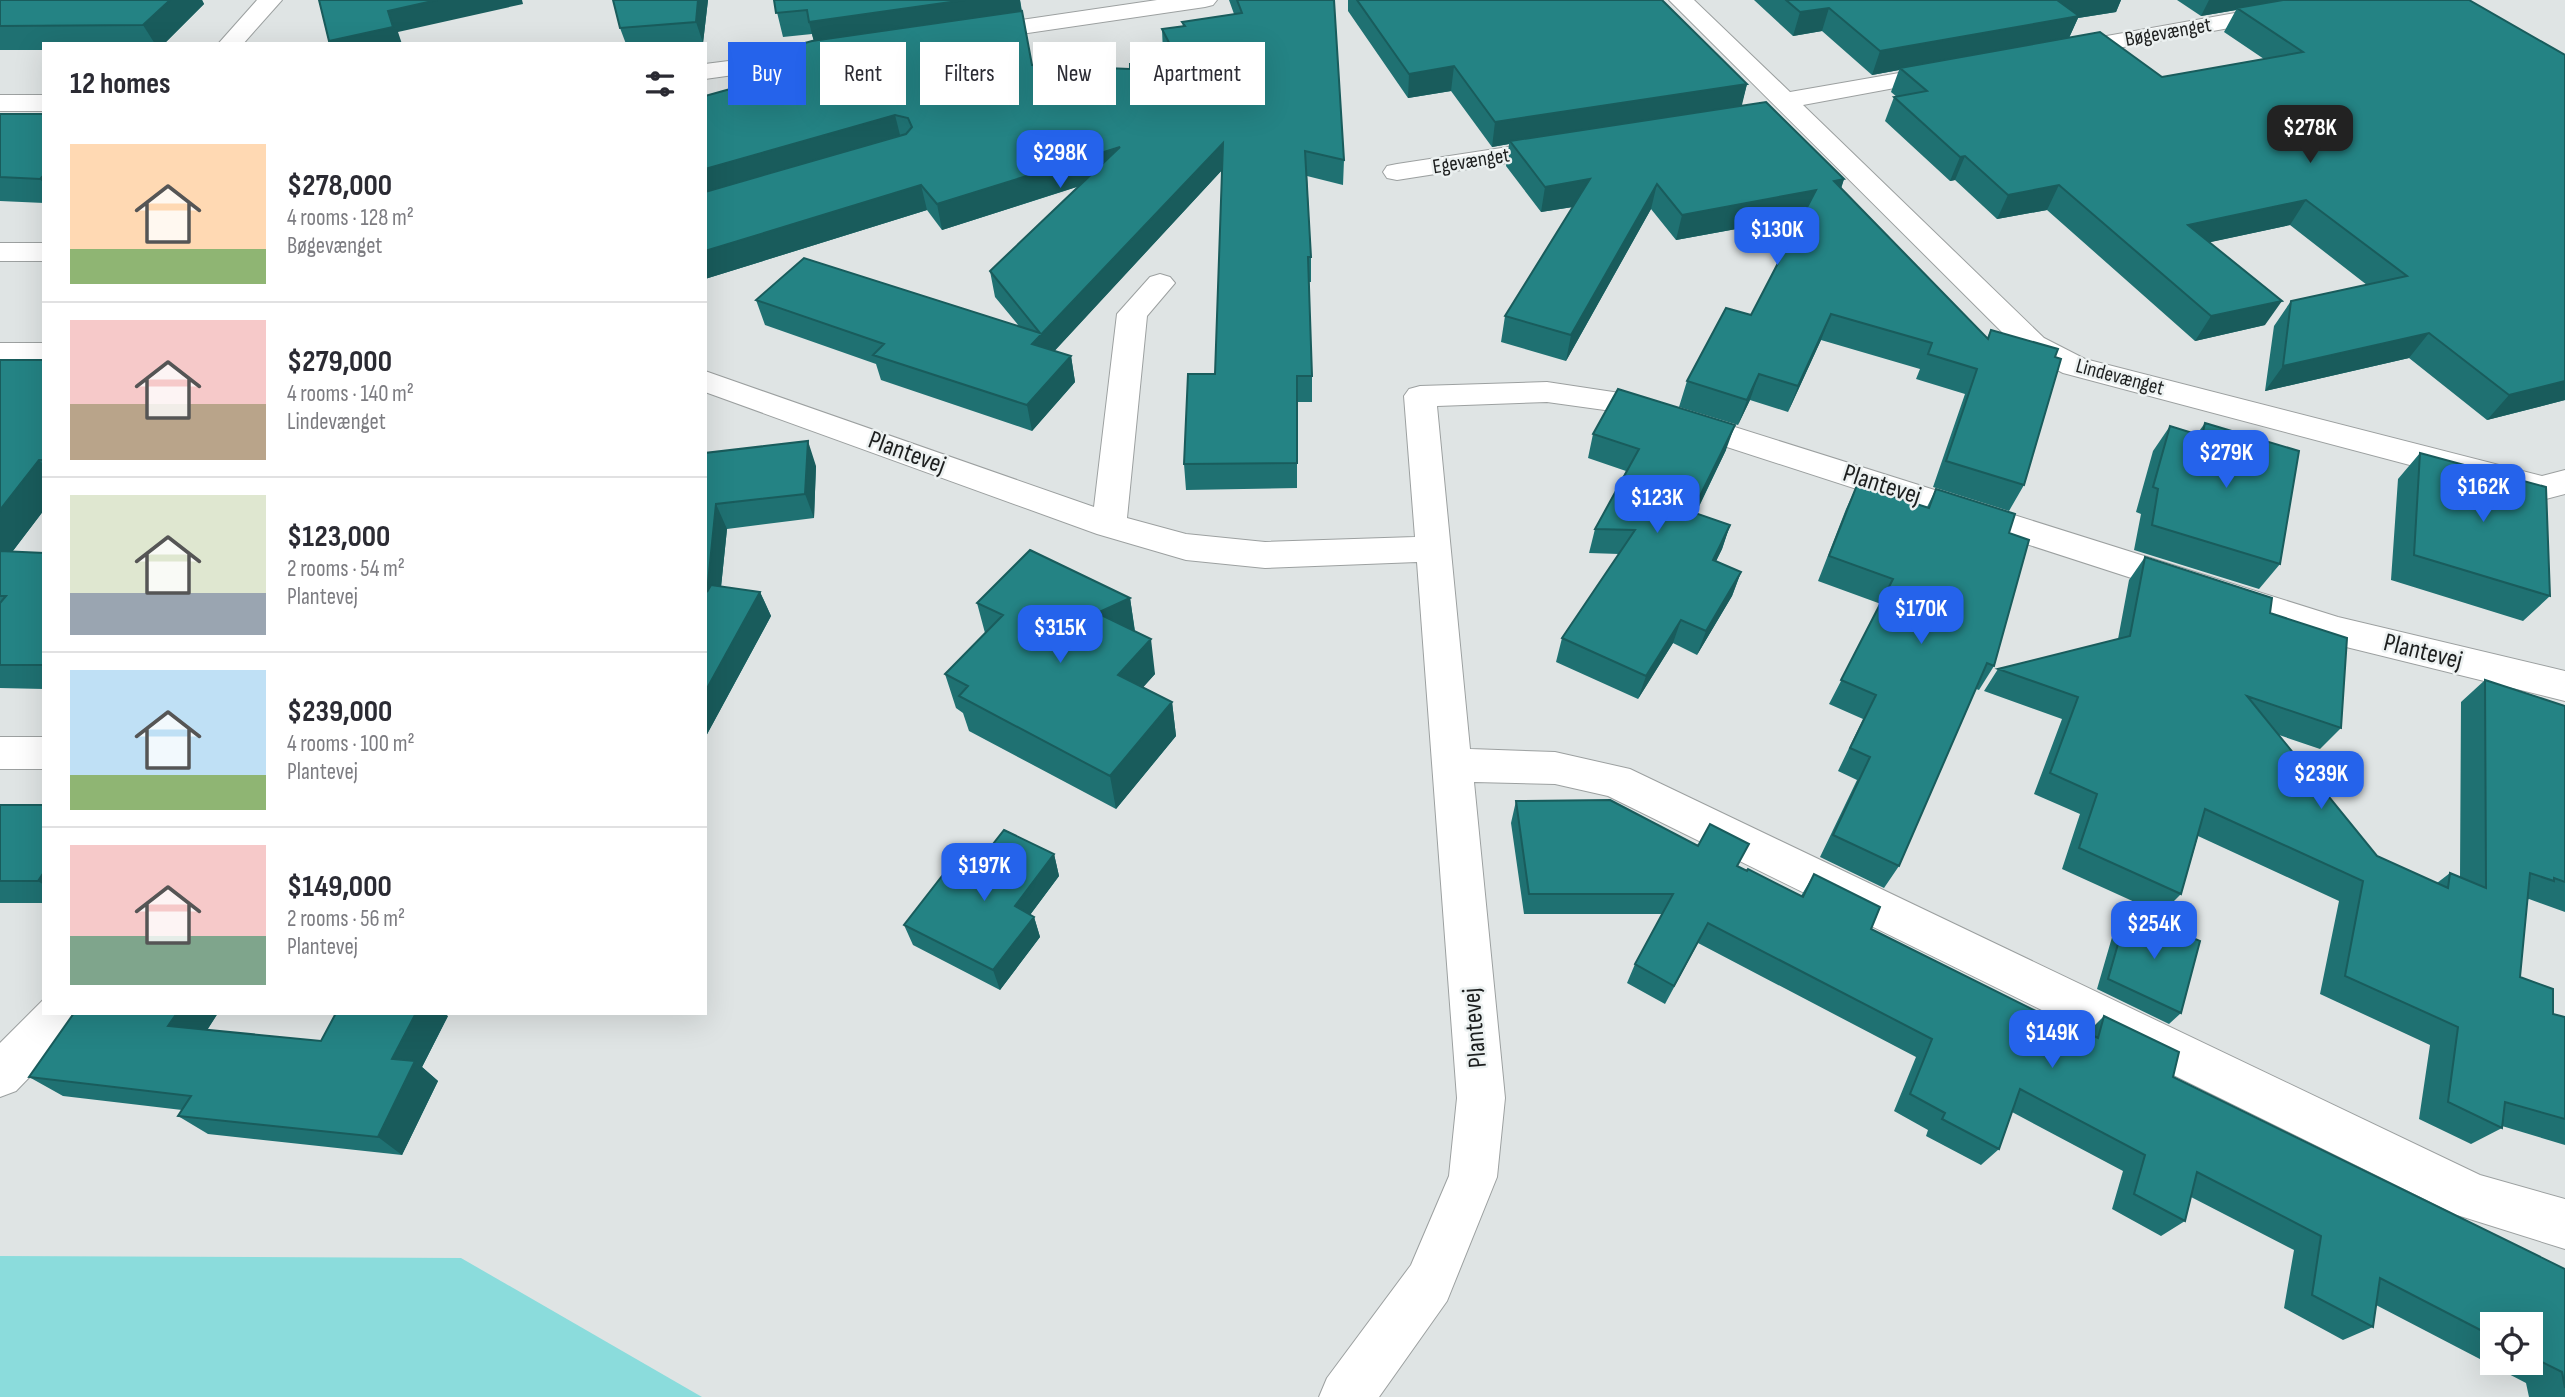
<!DOCTYPE html>
<html lang="en">
<head>
<meta charset="utf-8">
<style>
	body { margin:0; font-family:"Sofia Sans Condensed",sans-serif; background:#f2f2f3; color:#2b2b33; height:100vh; display:flex; flex-direction:column; font-size:26px; white-space:nowrap }
	* { box-sizing:border-box; margin:0 }
	p { font-size:23px; color:#7c7c81 }
	.icon { flex:none; width:38px; height:38px; fill:none; stroke:currentColor; stroke-width:2; stroke-linecap:round; stroke-linejoin:round }
	.map { position:relative; flex:1; overflow:hidden }
	.sheet { position:absolute; left:42px; top:42px; width:665px; height:973px; display:flex; flex-direction:column; background:#fff; border-radius:0px; box-shadow:0 7px 28px #0002 }
	.sheet>* { flex:none }
	.banner { position:absolute; left:728px; top:42px; width:665px; height:63px; display:flex; gap:14px }
	.controls { position:absolute; left:2480px; top:1312px; display:grid; gap:14px }
	.controls a { display:grid; place-items:center; width:63px; height:63px; border-radius:0px; background:#fff; box-shadow:0 7px 28px #0002; font-size:35px }
	.price { position:absolute; translate:-50% -60px; padding:0 16px; border-radius:14px; background:#2563eb; color:#fff; font-size:23px; line-height:46px; filter:drop-shadow(0 2px 4px #0008) }
	.price::after { content:''; position:absolute; left:50%; top:42px; width:21px; height:16px; margin-left:-10px; background:inherit; clip-path:polygon(0 0,100% 0,50% 100%) }
	.price.on { background:#222; color:#fff }
	ul { padding:0; list-style:none }
	li { display:flex; align-items:center; gap:21px; height:175px; padding:0 28px }
	li+li { border-top:2px solid #e1e1e2 }
	li span { display:grid; place-items:center; flex:none; width:196px; height:140px; border-radius:0px; color:#555 }
	li>.icon { margin-inline-start:auto }
	span .icon { width:84px; height:84px; fill:#fffc; stroke-width:1 }
	li b { font-size:30px }
	h2 { display:flex; justify-content:space-between; align-items:center; height:84px; padding:0 28px; font-size:30px }
	.tag { padding:0 24px; border-radius:0px; background:#fff; box-shadow:0 7px 28px #0002; font-size:24px; line-height:63px }
	.tag.on { background:#2563eb; color:#fff }
	.map>svg:first-child { display:block }
</style>
</head>
<body>
<div class="map">
<svg width="2565" height="1397" viewBox="0 0 2565 1397">
	<rect width="100%" height="100%" fill="#dfe4e4"/>
	<path fill="#8bdcdc" d="M0 1256 461 1258 702 1397H0Z"/>
	<g fill="none" stroke-linecap="round" stroke-linejoin="round">
		<defs>
			<path id="minor" d="M257 0H282L243 44H218Z
				M1157 0H1217L1213 5 1205 7 974 41 965 39 962 34 965 29 974 27Z
				M1669 0H1694L1790 92 1945 65 1954 67 1957 72 1954 77 1803 105 2044 338 2085 359 2542 476 2565 470V494L2542 500 2063 373 2022 352Z
				M2307 0H2358L2354 5 2346 7 2062 58 2053 56 2050 51 2053 46 2062 44Z
				M838 47 847 49 850 54 847 59 705 79V64Z
				M0 95H44V111H0Z
				M1561 139 1570 141 1574 147 1570 153 1397 180 1387 178 1383 172 1387 166 1397 164Z
				M0 243H44V261H0Z
				M1160 274 1170 277 1175 283 1147 316 1127 518 1186 534 1265 542 1415 537 1404 396 1409 389 1420 386 1547 382 1633 395 2338 617 2565 671V701L2338 645 1619 412 1547 402 1437 406 1470 749 1555 752 1630 769 2480 1175 2565 1199V1249L2457 1215 1608 796 1555 784 1474 782 1505 1098 1497 1177 1447 1301 1379 1397H1319L1327 1378 1411 1265 1449 1176 1457 1098 1417 562 1265 568 1186 560 1097 534 705 392V371L1094 507 1117 314 1150 277Z
				M0 343H44V363H0Z
				M0 737H44V769H0Z
				M44 999V1013H84L77 1028 16 1091 0 1097V1043Z"/>
		</defs>
		<use href="#minor" stroke="#9ca0a0" stroke-width="2"/>
		<use href="#minor" fill="#fff" fill-rule="evenodd"/>
	</g>
	<path fill="#1f7172" fill-rule="evenodd" d="M0 0H202L204 4 164 44H44V50H0Z
		M613 0H708L703 43 626 44 620 28Z
		M774 0H1020L1032 65 1130 69 1169 64 1163 54 1162 29 1183 26 1182 22 1234 14 1229 0H1334L1344 160 1343 185 1307 176 1311 257V282H1309L1312 376V402H1297V488L1186 490 1184 464 1215 374 1222 170 1054 351 1071 356 1075 382 1032 431 881 380 876 364 765 325 756 300 1019 326 995 297 990 271 1080 186 942 230 927 210 705 279V96L788 73 814 41 812 34 783 37Z
		M1348 0H1662L1747 84 1741 106 1844 179 1841 189 1987 338 1991 330 2024 485 2009 511 1933 487 1965 394 1916 379 1920 369 1821 340 1788 412 1750 400 1738 425 1679 407 1687 381 1751 315 1802 217 1676 240 1651 209 1566 361 1501 342 1505 316 1573 207 1541 212 1506 166 1509 144 1492 147 1451 91 1408 98 1348 11Z
		M1754 0H2121L2116 12 2078 18 2069 38 2162 77 2264 59 2224 32 2236 10 2201 16 2177 0H2469L2565 55V400L2487 420 2409 358 2265 391 2274 326 2291 301 2367 285 2290 225 2210 242 2265 325 2195 341 2047 210 1997 219 1955 180 1950 181 1885 121 1894 97H1897L1891 92 1899 70 1872 75 1822 31 1793 36Z
		M0 114H44V203L0 201Z
		M0 360H44V510L12 552 44 553V689L0 688Z
		M2205 423 2280 564 2259 589 2134 550 2141 514 2136 512 2153 451 2170 426 2197 434Z
		M1593 434 1726 450 1696 513 1730 525 1722 549 1716 561 1741 572 1732 596 1697 655 1673 643 1638 699 1556 662 1562 638 1619 554 1589 553 1595 529 1626 471 1588 458Z
		M705 453 816 466 814 518 727 529 721 587 760 592 771 616 705 738Z
		M2420 453 2550 596 2523 621 2391 580 2398 479Z
		M1857 485 1927 507 1936 489 2009 533 1994 666 1979 690 1976 689 1899 866 1884 888 1820 857 1857 780 1838 771 1863 719 1829 704 1881 604 1818 581 1846 509Z
		M2145 557 2270 613 2341 728 2320 749 2279 735 2377 856 2437 883 2450 873 2460 877 2461 702 2485 680 2565 706V912L2529 899 2527 900 2520 977 2553 1014 2565 1017V1145L2502 1126V1128L2471 1144 2419 1119 2430 1045 2320 994 2339 901 2198 836 2181 894 2161 914 2062 869 2080 814 2034 794 2062 719 1984 691 1998 669 2118 639 2129 580Z
		M1130 598 1135 631 1155 674 1143 687 1172 702 1176 736 1116 809 969 731 963 713 956 708 945 674 985 633 977 603Z
		M1516 801 1738 867 1801 896 1814 874 1871 929 2043 1015 2045 1012 2087 1033 2104 1016 2173 1077 2565 1269V1397H2529L2526 1383 2376 1305 2373 1327 2343 1340 2284 1308 2294 1250 2191 1197 2185 1221 2161 1236 2112 1209 2123 1171 2012 1112 1999 1149 1981 1165 1926 1136 1928 1130 1894 1111 1916 1057 1698 943 1665 1004 1627 983 1635 964 1662 914H1524L1511 823ZM2492 1325H2530V1363H2492Z
		M0 805H44V903H0Z
		M1054 854 1059 876 1030 915 1034 917 1040 937 1000 990 913 945 904 925 960 886Z
		M2128 909 2181 1013 2169 1024 2097 989 2117 920Z
		M218 1013 207 1030 321 1041 448 1016 422 1067 438 1081 402 1155 208 1134 178 1116 182 1110 63 1096 29 1077Z"/>
	<path fill="#195c5c" d="M170 0H202L204 4 164 44H155L143 25Z
		M437 0H522L523 4 398 32 402 44H330L329 41 388 11Z
		M698 0H708L703 43 696 22Z
		M965 0H1020L1022 16 815 46 809 22Z
		M2057 0H2121L2116 12 2078 18 2068 40 1900 68 1899 70 1872 75 1880 51Z
		M2209 0H2292L2237 8 2236 10 2201 16Z
		M1829 8 1822 31 1793 36 1800 12Z
		M1454 66 1451 91 1408 98 1409 74Z
		M1747 84 1741 109 1510 141 1509 144 1492 147 1495 122Z
		M895 115 901 139 705 197V169Z
		M1223 143 1224 168 1037 370 1032 344Z
		M1120 147 1123 172 942 230 937 204Z
		M1965 156 1955 180 1950 181 1960 157Z
		M44 175V184L40 179Z
		M1590 179 1585 205 1541 212 1545 187Z
		M1844 179 1835 205 1834 181Z
		M1657 184 1651 209 1566 361 1571 335Z
		M921 185 927 210 705 279V251Z
		M2059 185 2047 210 1997 219 2008 195Z
		M1816 190 1807 216 1676 240 1682 215Z
		M2306 200 2290 225 2174 250 2188 225Z
		M2282 301 2265 325 2195 341 2211 316Z
		M1831 314 1821 340 1788 412 1798 386Z
		M2429 333 2409 358 2265 391 2283 366Z
		M1071 356 1075 382 1032 431 1027 405Z
		M1759 374 1750 400 1738 425 1747 400Z
		M2565 381V400L2487 420 2509 395Z
		M1735 425 1726 450 1684 537 1692 512Z
		M808 441 816 466 814 518 805 494Z
		M39 460 44 465V510L0 568V510Z
		M716 504 727 529 718 616 707 592Z
		M1730 525 1722 549 1705 584 1713 560Z
		M1741 572 1732 596 1697 655 1706 631Z
		M760 592 771 616 705 738V692Z
		M1130 598 1135 633 1097 613Z
		M1681 620 1673 643 1638 699 1646 676Z
		M1151 639 1155 674 1123 710 1118 675Z
		M1172 702 1176 736 1116 809 1110 776Z
		M1054 854 1059 876 1021 927 1015 906Z
		M44 872V885L38 881Z
		M1034 917 1040 937 1000 990 993 970Z
		M177 1013H218L197 1046 168 1026Z
		M416 1013H444L448 1016 422 1067 438 1081 402 1155 378 1137 392 1059Z"/>
	<path fill="#248384" stroke="#195c5c" stroke-width="2" d="M0 0H170L143 25 0 26Z
		M319 0H437L388 11 393 27 329 41Z
		M613 0H698L696 22 620 28Z
		M774 0H965L809 22 807 10 776 13Z
		M1237 0H1334L1344 160 1305 151 1311 257H1308L1312 376H1297V463L1184 464 1188 374H1215L1223 143 1032 344 1071 356 1027 405 873 355 884 344 756 300 804 258 1040 333 990 271 1120 147 937 204 921 185 705 251V192L906 134 912 127 908 118 895 115 705 169V96L788 73 783 49 812 41 1022 11 1032 65 1130 69V64H1180L1162 29 1185 26 1182 22 1242 13Z
		M1357 0H1662L1747 84 1495 122 1454 66 1409 74Z
		M1786 0H2057L2079 16 1880 51 1829 8 1800 12Z
		M2283 0H2469L2565 55V381L2509 395 2429 333 2283 366 2291 301 2407 276 2306 200 2188 225 2282 301 2211 316 2059 185 2008 195 1965 156 1960 157 1894 97 1927 91 1900 68 2100 32 2162 77 2303 52 2237 8Z
		M1766 102 1844 179 1834 181 1988 339 1991 330 2058 349 2055 357 2061 359 2024 485 1946 461 1977 369 1928 354 1932 343 1831 314 1798 386 1759 374 1747 400 1687 381 1726 308 1751 315 1816 190 1682 215 1657 184 1571 335 1505 316 1590 179 1545 187 1510 141Z
		M0 114H44V175L40 179 0 177Z
		M0 360H44V460H39L0 510Z
		M1618 389 1735 425 1692 512 1730 525 1713 560 1741 572 1706 631 1681 620 1646 676 1562 638 1635 530 1595 529 1639 449 1593 434Z
		M2205 423 2299 451 2280 564 2152 525 2158 489 2153 487 2170 426 2202 436Z
		M808 441 805 494 716 504 707 592 711 585 760 592 705 692V453Z
		M2420 453 2546 487 2550 596 2414 555Z
		M1857 485 1929 508 1936 489 2015 514 2009 533 2029 540 1994 666 1987 663 1899 866 1833 835 1870 757 1850 748 1876 695 1841 680 1893 579 1829 556Z
		M1030 550 1130 598 1097 613 1151 639 1118 675 1172 702 1110 776 959 696 968 686 945 674 1003 615 977 603Z
		M0 551 44 553V665H0V603L6 596H0Z
		M2145 557 2272 598 2270 613 2347 638 2341 728 2247 696 2377 856 2448 888 2450 873 2486 888 2485 680 2565 706V882L2554 878V881L2530 873 2520 977 2553 989V1014L2565 1017V1119L2505 1102 2502 1128 2448 1102 2458 1027 2345 976 2363 881 2205 809 2181 894 2079 848 2097 794 2050 773 2078 697 1998 669 2130 636Z
		M1610 800 1698 846 1710 824 1749 844 1737 866 1747 871 1748 869 1803 897 1814 874 1880 907 1871 929 2044 1015 2045 1012 2098 1038 2104 1016 2179 1052 2173 1077 2565 1269V1388L2562 1372 2530 1356V1325H2492V1336L2380 1278 2373 1327 2312 1295 2321 1236 2197 1172 2185 1221 2134 1194 2145 1155 2020 1089 1999 1149 1942 1119 1945 1113 1910 1094 1932 1039 1708 923 1674 986 1635 964 1673 894H1529L1516 801Z
		M0 805H44V872L38 881H0Z
		M1004 830 1054 854 1015 906 1034 917 993 970 904 925 942 876 960 886Z
		M2128 909 2200 941 2181 1013 2108 979Z
		M74 1013H177L168 1026 321 1041 336 1013H416L392 1059 415 1061 378 1137 178 1116 191 1096 29 1077Z"/>
	<g text-anchor="middle" dominant-baseline="central" stroke-width="5" stroke-linejoin="round" paint-order="stroke">
		<g font-size="21" fill="#1d1f1f" stroke="#ecf1f1">
			<text transform="translate(2168 32) rotate(-10)">Bøgevænget</text>
			<text transform="translate(1471 161) rotate(-9)">Egevænget</text>
			<text transform="translate(2120 377) rotate(15)">Lindevænget</text>
		</g>
		<g font-size="26" fill="#1d1f1f" stroke="#ecf1f1">
			<text transform="translate(907 453) rotate(20)">Plantevej</text>
			<text transform="translate(1882 485) rotate(18)">Plantevej</text>
			<text transform="translate(2423 652) rotate(14)">Plantevej</text>
			<text transform="translate(1475 1028) rotate(-95)">Plantevej</text>
		</g>
	</g>
</svg>
<div class="controls">
<a><svg class="icon" aria-label="locate" viewBox="0 0 24 24"><circle cx="12" cy="12" r="6"/><path d="M12 2v4M12 18v4M2 12h4M18 12h4"/></svg></a>
</div>
<b class="price on" style="left:2310px;top:165px">$278K</b>
<b class="price" style="left:1060px;top:190px">$298K</b>
<b class="price" style="left:1777px;top:267px">$130K</b>
<b class="price" style="left:2226px;top:490px">$279K</b>
<b class="price" style="left:2483px;top:524px">$162K</b>
<b class="price" style="left:1657px;top:535px">$123K</b>
<b class="price" style="left:1921px;top:646px">$170K</b>
<b class="price" style="left:1060px;top:665px">$315K</b>
<b class="price" style="left:2321px;top:811px">$239K</b>
<b class="price" style="left:984px;top:903px">$197K</b>
<b class="price" style="left:2154px;top:961px">$254K</b>
<b class="price" style="left:2052px;top:1070px">$149K</b>
<div class="banner">
<a class="tag on">Buy</a>
<a class="tag">Rent</a>
<a class="tag">Filters</a>
<a class="tag">New</a>
<a class="tag">Apartment</a>
</div>
<section class="sheet">
<h2>12 homes<svg class="icon" aria-label="filters" viewBox="0 0 24 24"><path d="M4 7h16M4 17h16"/><circle cx="9" cy="7" r="2"/><circle cx="15" cy="17" r="2"/></svg></h2>
<ul>
<li><span style="background:linear-gradient(#ffd9b3 75%,#8fb573 0)"><svg class="icon" aria-label="home" viewBox="0 0 24 24"><path d="M3 11l9-7 9 7M6 9v11h12V9"/></svg></span><div><b>$278,000</b><p>4 rooms · 128 m²</p><p>Bøgevænget</p></div></li>
<li><span style="background:linear-gradient(#f6c9c9 60%,#b9a48a 0)"><svg class="icon" aria-label="home" viewBox="0 0 24 24"><path d="M3 11l9-7 9 7M6 9v11h12V9"/></svg></span><div><b>$279,000</b><p>4 rooms · 140 m²</p><p>Lindevænget</p></div></li>
<li><span style="background:linear-gradient(#dfe7d0 70%,#9aa5b1 0)"><svg class="icon" aria-label="home" viewBox="0 0 24 24"><path d="M3 11l9-7 9 7M6 9v11h12V9"/></svg></span><div><b>$123,000</b><p>2 rooms · 54 m²</p><p>Plantevej</p></div></li>
<li><span style="background:linear-gradient(#bfe0f5 75%,#8fb573 0)"><svg class="icon" aria-label="home" viewBox="0 0 24 24"><path d="M3 11l9-7 9 7M6 9v11h12V9"/></svg></span><div><b>$239,000</b><p>4 rooms · 100 m²</p><p>Plantevej</p></div></li>
<li><span style="background:linear-gradient(#f6c9c9 65%,#7fa58c 0)"><svg class="icon" aria-label="home" viewBox="0 0 24 24"><path d="M3 11l9-7 9 7M6 9v11h12V9"/></svg></span><div><b>$149,000</b><p>2 rooms · 56 m²</p><p>Plantevej</p></div></li>
</ul>
</section>
</div>
</body>
</html>
